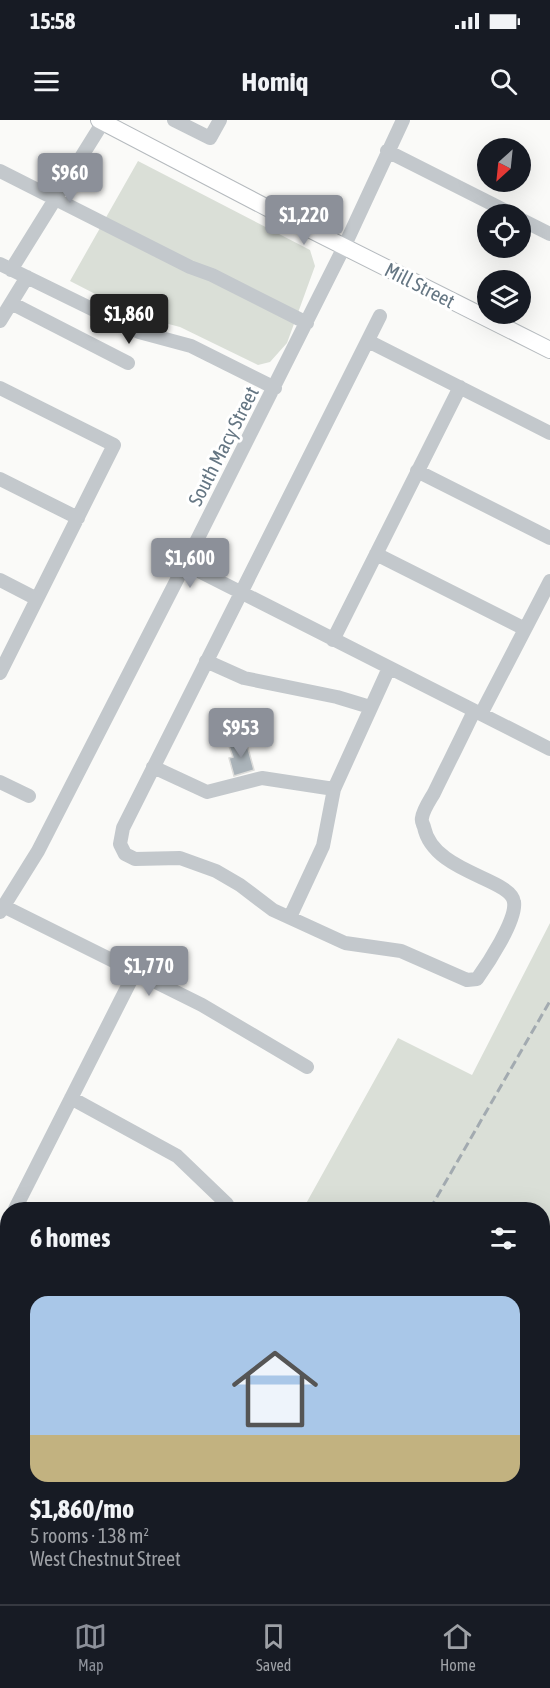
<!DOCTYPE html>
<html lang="en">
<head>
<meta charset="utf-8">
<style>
	body { margin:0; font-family:"Asap Condensed",sans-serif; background:#242831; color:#f1f3f6; height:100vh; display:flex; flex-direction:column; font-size:22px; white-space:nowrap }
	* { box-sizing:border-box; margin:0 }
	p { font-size:20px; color:#9ea1a6 }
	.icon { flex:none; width:33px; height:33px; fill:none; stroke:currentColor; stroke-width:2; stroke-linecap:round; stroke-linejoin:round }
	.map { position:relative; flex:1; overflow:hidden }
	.details { position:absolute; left:0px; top:1082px; width:550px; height:404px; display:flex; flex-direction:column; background:#171b24; border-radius:24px 24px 0 0; box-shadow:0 6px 24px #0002 }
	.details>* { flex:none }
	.needle { width:39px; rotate:207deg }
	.controls { position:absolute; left:477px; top:18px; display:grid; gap:12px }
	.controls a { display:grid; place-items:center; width:54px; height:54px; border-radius:50%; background:#171b24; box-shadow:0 6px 24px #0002; font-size:30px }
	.price { position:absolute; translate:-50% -51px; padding:0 14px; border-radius:6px; background:#8c9099; color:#fff; font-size:20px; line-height:39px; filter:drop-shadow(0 2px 3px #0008) }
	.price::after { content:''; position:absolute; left:50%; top:36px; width:18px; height:14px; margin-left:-9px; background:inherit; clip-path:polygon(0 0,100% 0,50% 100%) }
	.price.active { background:#222; color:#fff }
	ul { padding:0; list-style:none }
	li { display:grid; align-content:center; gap:12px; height:318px; padding:0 30px }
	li+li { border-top:2px solid #363941 }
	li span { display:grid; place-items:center; height:186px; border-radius:18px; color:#555 }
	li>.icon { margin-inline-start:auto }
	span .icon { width:108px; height:108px; fill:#fffc; stroke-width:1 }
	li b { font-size:26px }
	h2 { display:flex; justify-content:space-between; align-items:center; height:72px; padding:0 30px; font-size:26px }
	.status { display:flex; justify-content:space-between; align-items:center; height:42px; padding:0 30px; background:#171b24; direction:ltr }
	.status svg { height:16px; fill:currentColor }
	header { display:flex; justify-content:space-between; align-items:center; height:78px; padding:0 30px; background:#171b24; font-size:27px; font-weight:700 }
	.dock { display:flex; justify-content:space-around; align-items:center; height:84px; border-top:2px solid #363941; background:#171b24; font-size:16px; color:#9ea1a6 }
	.dock a { display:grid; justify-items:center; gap:3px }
	.dock .active { color:#8c9099 }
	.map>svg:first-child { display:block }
</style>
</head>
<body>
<div class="status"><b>15:58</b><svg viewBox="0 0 49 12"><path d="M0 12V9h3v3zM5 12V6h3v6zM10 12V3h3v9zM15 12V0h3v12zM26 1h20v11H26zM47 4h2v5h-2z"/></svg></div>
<header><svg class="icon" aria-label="menu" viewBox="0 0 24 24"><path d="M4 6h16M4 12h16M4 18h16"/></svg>Homiq<svg class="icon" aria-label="search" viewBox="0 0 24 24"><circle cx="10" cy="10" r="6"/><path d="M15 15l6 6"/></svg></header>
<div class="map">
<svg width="550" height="1484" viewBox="0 0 550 1484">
	<rect width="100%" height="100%" fill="#fafaf8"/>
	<path fill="#dadfd7" d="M138 41 310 130 315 146 287 223 270 242 258 245 180 207 138 196 70 161Z
		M550 803V1180L543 1193V1089H303L398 918 472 955Z
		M60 1478H397L394 1484H73Z"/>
	<path fill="#aab3b9" stroke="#dcdcda" stroke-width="1.5" d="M246 621 254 650 234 656 229 638 233 637 229 626Z"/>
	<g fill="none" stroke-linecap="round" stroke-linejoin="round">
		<defs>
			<path id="major" d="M99 0 279 94 550 230
				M14 1478 27 1484"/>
		</defs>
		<use href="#major" stroke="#b5babe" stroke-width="18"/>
		<path stroke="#c3c8cc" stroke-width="14" d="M174 0 210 18 220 0
			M387 31 512 94
			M0 51 190 147 212 155 307 203
			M520 99 550 114
			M0 144 139 212 191 226 275 268
			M11 150 103 2
			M11 183 128 243
			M380 196 123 708 120 724 125 734 135 739 180 738 216 751 240 765 273 790 345 823 401 831 467 860 477 859C487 845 517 800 514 782 511 758 433 753 424 707 423 704 421 701 422 698 423 690 430 680 434 673 447 646 461 619 474 591
			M0 201 27 157
			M368 221 550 313
			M0 268 114 325 0 553
			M417 351 550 418
			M0 359 78 398
			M376 434 525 509
			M185 444 550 629
			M0 460 37 479
			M333 520 460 267
			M206 541 244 558 337 577 370 587
			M481 594 550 461
			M153 647 207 672 262 658 334 669
			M0 662 29 676
			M3 786 202 885 307 947
			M0 792 38 731 185 444 344 127 403 0
			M290 797 323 726 334 669 389 548
			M71 978 177 1036 227 1084
			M15 1089 135 852
			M0 1118 8 1103
			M0 1334 8 1333
			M543 1365 550 1349
			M543 1441 550 1442"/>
		<use href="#major" stroke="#fff" stroke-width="16"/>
		<path stroke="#a2aab0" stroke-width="3" stroke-dasharray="9 4.5" stroke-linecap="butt" d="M430 1089 550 881
			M145 1484 152 1478"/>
	</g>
	<g text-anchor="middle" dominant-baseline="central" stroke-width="6" stroke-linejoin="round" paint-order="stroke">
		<g font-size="20" fill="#657683" stroke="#fff">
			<text transform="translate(420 165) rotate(27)">Mill Street</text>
			<text transform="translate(223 326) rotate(-63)">South Macy Street</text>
		</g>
	</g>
</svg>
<div class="controls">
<a><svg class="needle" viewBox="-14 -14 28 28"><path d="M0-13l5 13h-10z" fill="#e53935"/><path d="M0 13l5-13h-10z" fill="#9ea1a6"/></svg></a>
<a><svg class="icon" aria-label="locate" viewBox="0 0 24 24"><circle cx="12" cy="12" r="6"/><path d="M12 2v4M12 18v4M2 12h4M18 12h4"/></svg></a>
<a><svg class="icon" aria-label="layers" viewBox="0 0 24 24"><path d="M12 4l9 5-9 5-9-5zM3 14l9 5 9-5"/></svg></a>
</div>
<b class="price" style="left:70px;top:84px">$960</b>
<b class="price" style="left:304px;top:126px">$1,220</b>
<b class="price active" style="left:129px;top:225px">$1,860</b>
<b class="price" style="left:190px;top:469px">$1,600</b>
<b class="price" style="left:241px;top:639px">$953</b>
<b class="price" style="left:149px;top:877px">$1,770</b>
<section class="details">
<h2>6 homes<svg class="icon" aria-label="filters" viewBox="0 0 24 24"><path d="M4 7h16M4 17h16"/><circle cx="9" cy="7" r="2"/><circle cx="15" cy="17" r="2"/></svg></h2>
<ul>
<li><span style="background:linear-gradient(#a9c7e8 75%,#c2b280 0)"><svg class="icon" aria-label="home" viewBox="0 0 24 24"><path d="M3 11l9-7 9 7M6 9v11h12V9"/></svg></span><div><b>$1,860/mo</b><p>5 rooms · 138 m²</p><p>West Chestnut Street</p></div></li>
</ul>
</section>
</div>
<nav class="dock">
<a class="active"><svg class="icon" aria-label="map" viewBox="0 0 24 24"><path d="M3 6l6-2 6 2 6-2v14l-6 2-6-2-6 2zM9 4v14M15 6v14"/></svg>Map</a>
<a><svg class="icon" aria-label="saved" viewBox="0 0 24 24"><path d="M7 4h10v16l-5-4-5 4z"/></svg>Saved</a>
<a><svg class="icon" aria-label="home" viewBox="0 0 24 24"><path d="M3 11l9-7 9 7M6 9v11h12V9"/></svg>Home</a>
</nav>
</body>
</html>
